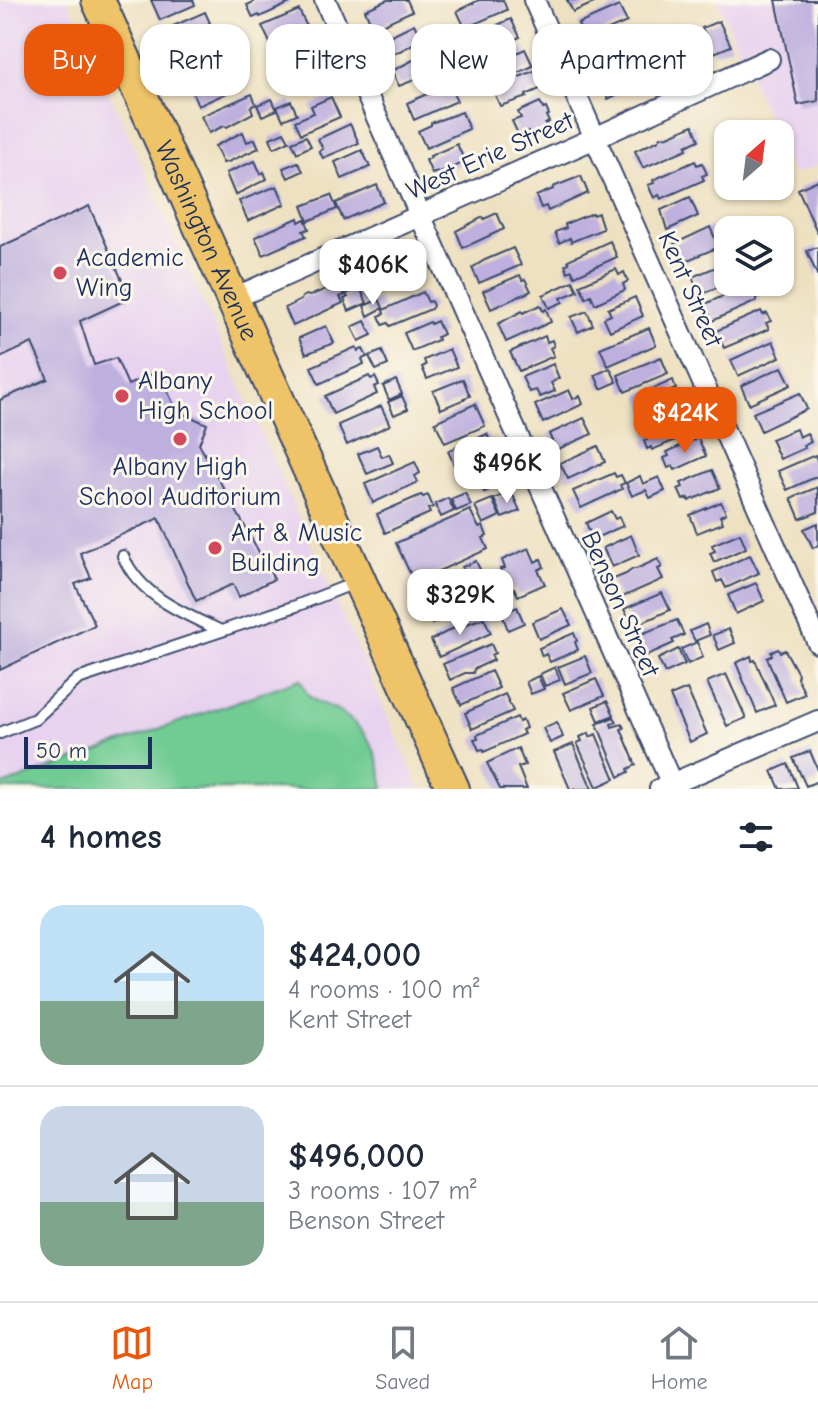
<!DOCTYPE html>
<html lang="en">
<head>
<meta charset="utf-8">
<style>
	body { margin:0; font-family:"Comic Neue",sans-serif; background:#f6f6f7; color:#1f2937; height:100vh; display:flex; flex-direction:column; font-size:30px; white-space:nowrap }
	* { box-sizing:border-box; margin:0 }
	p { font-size:26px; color:#747a83 }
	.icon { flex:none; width:44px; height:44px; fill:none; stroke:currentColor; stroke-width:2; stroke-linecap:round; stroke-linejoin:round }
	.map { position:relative; height:789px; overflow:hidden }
	.panel { display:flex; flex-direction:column; background:#fff; flex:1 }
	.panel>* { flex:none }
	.hud { position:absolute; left:24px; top:24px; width:770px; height:72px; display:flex; gap:16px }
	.needle { width:52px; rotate:28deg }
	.fabs { position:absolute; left:714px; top:120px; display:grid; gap:16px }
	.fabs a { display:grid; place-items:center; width:80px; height:80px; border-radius:16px; background:#fff; box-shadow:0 2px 6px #0004; font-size:40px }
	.scale { position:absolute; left:24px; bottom:20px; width:128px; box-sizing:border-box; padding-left:8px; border:4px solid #1b2f5e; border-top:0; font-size:22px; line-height:28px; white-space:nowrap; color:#1b2f5e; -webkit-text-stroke:6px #fbf7ec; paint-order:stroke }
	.price { position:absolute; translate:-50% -68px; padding:0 18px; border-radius:16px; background:#fff; color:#222; font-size:26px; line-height:52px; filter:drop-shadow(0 2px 4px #0008) }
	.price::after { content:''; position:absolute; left:50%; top:48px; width:24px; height:18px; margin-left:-12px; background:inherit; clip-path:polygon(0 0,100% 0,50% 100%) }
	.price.selected { background:#ea580c; color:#fff }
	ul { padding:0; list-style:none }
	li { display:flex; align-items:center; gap:24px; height:200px; padding:0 40px }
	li+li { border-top:2px solid #e0e1e3 }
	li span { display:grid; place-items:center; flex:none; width:224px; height:160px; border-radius:24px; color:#555 }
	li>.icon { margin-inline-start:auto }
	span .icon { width:96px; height:96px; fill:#fffc; stroke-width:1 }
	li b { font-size:34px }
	h2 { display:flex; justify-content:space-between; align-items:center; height:96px; padding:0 40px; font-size:34px }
	.chip { padding:0 28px; border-radius:24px; background:#fff; box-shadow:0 2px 6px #0004; font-size:28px; line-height:72px }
	.chip.selected { background:#ea580c; color:#fff }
	.tabs { display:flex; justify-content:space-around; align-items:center; height:112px; border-top:2px solid #e0e1e3; background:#fff; font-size:22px; color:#747a83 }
	.tabs a { display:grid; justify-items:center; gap:4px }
	.tabs .selected { color:#ea580c }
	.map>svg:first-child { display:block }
</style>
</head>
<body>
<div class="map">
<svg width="818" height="789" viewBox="0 0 818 789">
	<rect width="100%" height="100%" fill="#fbf7ec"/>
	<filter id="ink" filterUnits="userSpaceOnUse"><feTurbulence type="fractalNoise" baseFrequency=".0125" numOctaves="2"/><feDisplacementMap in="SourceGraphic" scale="16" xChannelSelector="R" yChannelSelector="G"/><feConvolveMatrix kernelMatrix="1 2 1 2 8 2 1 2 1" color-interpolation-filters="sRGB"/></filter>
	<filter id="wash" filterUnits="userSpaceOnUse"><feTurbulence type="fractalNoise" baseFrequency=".006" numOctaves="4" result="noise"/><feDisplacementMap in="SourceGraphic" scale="32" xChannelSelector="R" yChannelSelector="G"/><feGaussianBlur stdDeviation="1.8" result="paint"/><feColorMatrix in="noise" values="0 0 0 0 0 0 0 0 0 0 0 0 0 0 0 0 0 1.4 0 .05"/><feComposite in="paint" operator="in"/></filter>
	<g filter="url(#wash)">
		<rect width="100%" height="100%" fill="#eee1c1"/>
		<path fill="#e7d2ef" d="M5 0H68L420 789H0V2Z
			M717 0H818V165L793 175 780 146V134H775Z"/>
		<path fill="#71cc93" stroke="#467e78" stroke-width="2" d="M300 679C303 684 305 692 309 696 315 703 329 705 337 710 369 730 379 752 384 789H0V786Z"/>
		<g id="blocks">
			<path fill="#bdafde" d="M151 0H193L195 5 160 20Z
				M253 0H288L290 3 260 17 259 15 253 18 247 5 254 2Z
				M387 0H407L412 11 373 29 365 10Z
				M479 0H503L507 10 465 28 457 11Z
				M567 0H601L573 12Z
				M776 0H818V101L798 105Z
				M619 6 627 22 585 40 578 24Z
				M299 10 308 29 271 45 262 26Z
				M205 12 210 23 206 25 209 33 172 49 164 30Z
				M511 19 520 37 475 57 467 38Z
				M719 21 731 46 714 53 702 28Z
				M414 24 417 30 420 29 424 38 400 51 385 55 379 41Z
				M617 41 625 60 599 72 590 52Z
				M210 44 219 63 185 78 177 59Z
				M314 44 320 56 313 59 314 61 288 73 281 56 307 45 308 46Z
				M525 49 533 66 504 79 497 62Z
				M419 57 422 65 425 64 430 74 399 86 392 71Z
				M650 59 657 76 608 99 600 79Z
				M225 71 229 80 233 78 238 88 198 106 190 86Z
				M534 71 542 88 526 95 527 97 500 106 492 88Z
				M449 84 457 101 414 120 407 103Z
				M252 94 256 104 251 107 253 113 227 127 224 126 209 133 201 116Z
				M331 97 340 117 301 134 295 121 314 113 311 106Z
				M272 99 277 110 262 116 257 105Z
				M291 101 297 114 283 120 277 107Z
				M540 102 543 109 546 108 549 115 546 116 549 122 545 124 548 130 531 138 528 132 519 136 512 121 521 118 518 112Z
				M462 112 469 129 426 148 418 131 431 125V123Z
				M350 124 359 143 323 158 319 151 323 149 318 139Z
				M693 125 699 140 686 146 687 149 643 168 635 151 659 140 661 137 668 136Z
				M243 132 247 142 255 139 259 148 228 162 223 163 215 146Z
				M284 132 289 141 274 148 270 138Z
				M306 136 311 146 297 153 292 142Z
				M457 144 465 162 438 174 437 172 432 174 426 160 431 158 430 156Z
				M362 150 370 167 342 179 335 162Z
				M255 161 261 174 264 172 267 179 235 195 226 173Z
				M695 161 697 165 702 163 707 174 702 176 704 180 661 199 659 195 654 198 648 185 654 183 653 180Z
				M298 162 303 171 288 178 283 168Z
				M581 176 588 193 548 211 546 206 541 208 536 196 553 189V187Z
				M818 180V234L798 189Z
				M377 185 384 202 343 220 336 203Z
				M277 186 285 204 248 221 239 201Z
				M331 195 337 209 308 221 302 206Z
				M690 197 698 216 667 230 661 210Z
				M89 206 130 298 80 321 94 365 116 358 128 385 158 372 177 411 207 424 199 444 274 579 239 597 233 584 196 601 159 518 80 553 91 578 75 584 95 625 0 670V400L48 379 32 343 0 358V247Z
				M497 213 504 229 463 248 456 231 483 217 484 219Z
				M592 213 593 215 598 213 603 229 571 242 570 238 559 243 555 232 566 228 565 224Z
				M298 218 299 222 305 219 309 229 303 231 306 236 263 255 255 237Z
				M710 227 719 247 683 262 674 244Z
				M610 241 617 257 575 276 572 270 568 272 565 265 569 263 568 260Z
				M818 247V277L807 251Z
				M513 248 521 265 479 283 472 268 485 260Z
				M401 254 410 275 388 285 379 263Z
				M728 262V283L700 295 692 277Z
				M616 269 619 275 624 272 628 281 623 284 625 290 595 304 591 295 586 298 580 285Z
				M520 275 522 280 525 279 531 291 491 309 483 291Z
				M573 281 578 291 561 298 563 302 549 308 543 295Z
				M750 284 752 288 757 286 761 295 756 298 757 301 712 321 705 304Z
				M335 285 336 288 341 286 345 295 340 297 343 303 293 326 285 308 301 300 302 297 306 295 310 296Z
				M360 288 367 303 349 311 344 299 348 297 346 294Z
				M423 292 428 302 431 301 433 306 431 309 390 326 388 323 383 325 379 316 384 314 383 310Z
				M635 297 643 316 610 331 604 318 611 315 608 309Z
				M379 299 383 308 368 316 364 306Z
				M540 305 543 311 546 309 551 322 506 342 498 324 522 311 523 313Z
				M587 311 593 325 578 332 571 317Z
				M761 311 763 315 767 313 771 321 766 323 769 329 724 348 716 331Z
				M365 321 372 335 359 341 352 327Z
				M437 321 443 334 437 337 438 340 412 351 404 333 430 322 431 324Z
				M326 326 334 343 306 354 299 338Z
				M649 328 656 345 608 366 600 348Z
				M545 336 547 342 552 340 554 346 550 348 554 356 519 371 510 352Z
				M773 341 780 357 738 376 731 360Z
				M356 347 358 351 363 349 367 357 362 359 364 364 319 384 311 367Z
				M449 349 457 367 427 379 422 367 426 365 424 360Z
				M382 351 388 365 376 370 369 356Z
				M661 357 668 374 625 392 618 375Z
				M553 364 559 378 551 383 555 391 540 397 536 390 529 392 522 377Z
				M782 367 791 385 749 404 741 386Z
				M610 368 617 382 601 389 595 375Z
				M369 376 371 379 375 377 379 385 374 387 377 394 333 414 325 396Z
				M463 379 470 396 464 398 465 399 441 409 433 391Z
				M396 380 402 394 389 400 383 386Z
				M673 380 676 389 670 391 672 397 679 394 683 404 649 418 639 395Z
				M569 390 573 399 580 396 583 404 543 423 535 405Z
				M800 393 807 409 761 431 753 413Z
				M402 396 408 409 394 415 388 402Z
				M475 404 485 426 445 443 435 422Z
				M381 406 390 425 347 445 338 425Z
				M687 415 695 432 652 450 651 447 647 449 644 441 647 440 645 433Z
				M584 418 592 434 556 450 549 434Z
				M796 429 799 437 807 433 811 442 803 446 805 448 780 459 771 439Z
				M487 434 496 454 457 471 448 451Z
				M698 438 706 456 675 470 673 466 668 468 664 458 669 456 667 452Z
				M377 446 382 457 389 454 393 463 367 474 358 454Z
				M598 446 605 462 568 479 560 463Z
				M815 455 818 462V476L787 490 778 471Z
				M499 460 508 480 484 492 480 481 477 483 472 471Z
				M415 462 420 473 415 476 418 482 373 503 365 484Z
				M712 470 720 488 689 501 688 498 683 500 678 489 683 487 681 483Z
				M614 473 616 477 621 475 625 483 620 485 622 489 581 508 573 491Z
				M640 476 643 484 659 477 665 491 650 498 646 490 632 496 626 483Z
				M818 487V512L800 519 791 498Z
				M511 491 520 511 502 518 494 499Z
				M465 493 471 505 456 511 451 499Z
				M421 495 423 497 428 495 433 507 428 509 430 513 385 533 377 514Z
				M448 498 454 511 441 517 435 504Z
				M492 499 500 516 483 524 475 506Z
				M721 502 726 513 720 516 723 523 697 533 690 515Z
				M470 510 479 528 483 526 487 536 483 538 488 549 414 582 396 543Z
				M611 511 615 519 619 517 623 526 593 539 586 523Z
				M818 523V545L813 548 804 529Z
				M740 533 746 548 714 562 710 553 715 551 712 545Z
				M631 535 639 555 612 567 603 548Z
				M529 548 535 562 541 559 544 567 538 570 545 584 518 596 514 588 509 591 500 569 505 568 502 560Z
				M750 555 759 573 726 588 722 580 717 582 713 572Z
				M658 559 662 567 658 569 663 579 618 599 611 580 626 574 633 569H636Z
				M476 561 497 607 483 613 462 567Z
				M445 577 448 584 454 581 463 602 457 605 461 612 432 624 426 611 422 613 417 603 422 602 416 589Z
				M756 583 764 601 736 614 728 595Z
				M662 593 670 610 632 627 624 609Z
				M517 607 524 623 508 630 502 614Z
				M563 609 571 625 539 639 532 622Z
				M484 618 491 633 439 657 431 640 454 628Z
				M677 620 684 635 672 640 674 643 645 656 636 636Z
				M706 624 710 635 695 641 690 631Z
				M729 629 735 643 719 650 713 635Z
				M574 633 577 641 575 642 578 650 550 662 546 654 542 656 539 648Z
				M697 642 703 657 688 664 681 649Z
				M491 644 495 653 491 655 494 660 474 669 473 673H465L450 680 443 664Z
				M678 649 685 664 665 673 658 659Z
				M778 649 780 652 785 650 798 674 797 678 805 694 786 702 767 658 772 655 771 652Z
				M585 656 592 673 565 684 558 667Z
				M751 656 752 661 755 660 775 705 757 713 736 663Z
				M555 667 560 680 545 686 540 674Z
				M491 671 499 688 461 705 453 688Z
				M726 674 746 718 727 726 707 682Z
				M538 676 544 689 531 694 526 682Z
				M596 679 604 696 571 710 563 693Z
				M687 689 707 734 690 742 670 696Z
				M505 694 513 711 472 729 465 713Z
				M607 701 614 715 599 721 593 707Z
				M517 717 519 722 523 720 526 728 522 730 524 734 484 752 483 749 479 750 474 739 478 738 477 735Z
				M614 717 617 722 611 724 612 727 622 724 624 728 621 729 636 765 628 769 629 772 619 777 597 724Z
				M557 722 563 737 550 743 543 728Z
				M589 733 590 737 596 734 615 779 597 787 577 743 582 741 580 737Z
				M573 744 592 789H570L554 752Z
				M518 748 525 765 518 767 527 789H500L487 763Z
				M810 751 818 770V781L806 786 793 758Z
				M788 764 798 788 780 789 772 771Z"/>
		</g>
	</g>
	<g filter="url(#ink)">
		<use href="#blocks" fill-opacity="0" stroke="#3b4a6d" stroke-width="2"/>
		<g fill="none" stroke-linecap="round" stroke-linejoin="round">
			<defs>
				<path id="lane" d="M63 68 112 45
					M123 556C141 597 183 613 221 631
					M0 733 35 719 78 679 296 606 357 582"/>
				<path id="street" d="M325 0 674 789
					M534 0 818 643
					M232 299 595 138 769 59
					M660 789 818 721"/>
				<g id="primary">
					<path id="s1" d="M98 0 453 789"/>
				</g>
			</defs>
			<use href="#lane" stroke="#3b4a6d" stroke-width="14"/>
			<use href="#street" stroke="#3b4a6d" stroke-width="24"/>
			<use href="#primary" stroke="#3b4a6d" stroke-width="36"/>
			<use href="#lane" stroke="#fff" stroke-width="10"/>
			<use href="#street" stroke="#fff" stroke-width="20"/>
			<use href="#primary" stroke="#efc469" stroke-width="32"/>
		</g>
	</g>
	<g fill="#d1495b" stroke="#fbf7ec" stroke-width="3">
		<circle cx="60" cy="273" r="8"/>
		<circle cx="122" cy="396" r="8"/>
		<circle cx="180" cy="439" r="8"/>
		<circle cx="215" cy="548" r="8"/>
	</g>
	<g text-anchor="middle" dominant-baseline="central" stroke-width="6" stroke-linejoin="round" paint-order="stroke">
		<g font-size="26" fill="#1b2f5e" stroke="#fbf7ec">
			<text transform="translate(490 156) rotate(-24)">West Erie Street</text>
			<text stroke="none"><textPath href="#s1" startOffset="264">Washington Avenue</textPath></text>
			<text transform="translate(690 289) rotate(66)">Kent Street</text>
			<text transform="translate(620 604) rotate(66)">Benson Street</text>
		</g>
		<g font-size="26" fill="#1b2f5e" stroke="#fbf7ec" text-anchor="start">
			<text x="76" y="258">Academic<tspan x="76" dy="30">Wing</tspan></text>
			<text x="138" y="381">Albany<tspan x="138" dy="30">High School</tspan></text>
			<text x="180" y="467" text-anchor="middle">Albany High<tspan x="180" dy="30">School Auditorium</tspan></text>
			<text x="231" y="533">Art &amp; Music<tspan x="231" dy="30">Building</tspan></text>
		</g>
	</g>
</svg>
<div class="fabs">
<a><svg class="needle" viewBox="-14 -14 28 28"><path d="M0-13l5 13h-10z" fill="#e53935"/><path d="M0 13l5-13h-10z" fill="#747a83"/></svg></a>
<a><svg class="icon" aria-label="layers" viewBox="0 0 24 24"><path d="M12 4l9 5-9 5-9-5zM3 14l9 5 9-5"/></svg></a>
</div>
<div class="scale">50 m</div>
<b class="price" style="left:373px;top:307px">$406K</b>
<b class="price selected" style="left:685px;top:455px">$424K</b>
<b class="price" style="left:507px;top:505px">$496K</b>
<b class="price" style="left:460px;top:637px">$329K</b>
<div class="hud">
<a class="chip selected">Buy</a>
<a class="chip">Rent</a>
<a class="chip">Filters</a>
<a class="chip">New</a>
<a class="chip">Apartment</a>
</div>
</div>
<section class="panel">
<h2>4 homes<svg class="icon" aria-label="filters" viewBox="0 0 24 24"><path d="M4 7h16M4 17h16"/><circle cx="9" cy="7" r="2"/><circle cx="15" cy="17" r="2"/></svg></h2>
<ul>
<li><span style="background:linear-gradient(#bfe0f5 60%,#7fa58c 0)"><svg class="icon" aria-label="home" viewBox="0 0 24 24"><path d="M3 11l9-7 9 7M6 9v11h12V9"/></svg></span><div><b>$424,000</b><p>4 rooms · 100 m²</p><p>Kent Street</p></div></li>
<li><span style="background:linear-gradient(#c9d6e8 60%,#7fa58c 0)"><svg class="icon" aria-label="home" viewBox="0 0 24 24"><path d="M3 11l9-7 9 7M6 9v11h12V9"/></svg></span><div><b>$496,000</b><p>3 rooms · 107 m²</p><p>Benson Street</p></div></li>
</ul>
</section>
<nav class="tabs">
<a class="selected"><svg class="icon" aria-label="map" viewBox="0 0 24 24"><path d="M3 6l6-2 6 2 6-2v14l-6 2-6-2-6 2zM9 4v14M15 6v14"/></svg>Map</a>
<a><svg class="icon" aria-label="saved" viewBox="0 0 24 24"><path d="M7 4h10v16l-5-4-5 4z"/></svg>Saved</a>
<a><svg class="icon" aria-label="home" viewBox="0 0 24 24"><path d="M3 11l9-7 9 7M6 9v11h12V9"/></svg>Home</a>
</nav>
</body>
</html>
